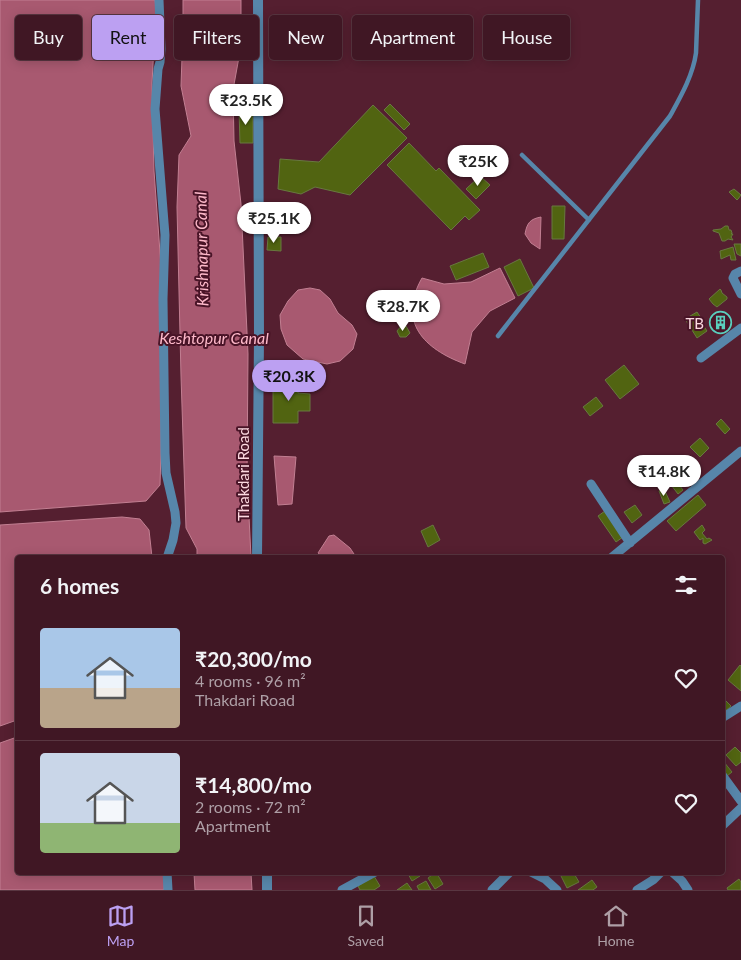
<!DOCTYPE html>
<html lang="en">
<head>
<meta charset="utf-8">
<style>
	body { margin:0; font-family:Lato,sans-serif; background:#4b2431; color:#f1f3f6; height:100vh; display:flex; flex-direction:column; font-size:19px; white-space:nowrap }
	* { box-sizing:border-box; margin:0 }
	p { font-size:16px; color:#ae9fa6 }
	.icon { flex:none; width:28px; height:28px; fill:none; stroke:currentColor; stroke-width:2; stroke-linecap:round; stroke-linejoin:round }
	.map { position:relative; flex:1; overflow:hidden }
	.details { position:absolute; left:15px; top:555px; width:710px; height:320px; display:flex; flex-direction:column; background:#401724; border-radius:5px; box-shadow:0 2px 12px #0003,0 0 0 1px #593641 }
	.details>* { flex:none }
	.hud { position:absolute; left:15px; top:15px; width:711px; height:45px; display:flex; gap:10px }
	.price { position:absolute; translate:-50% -42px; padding:0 11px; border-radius:18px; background:#fff; color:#222; font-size:16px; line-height:32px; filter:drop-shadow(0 1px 2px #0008) }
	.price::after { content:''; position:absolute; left:50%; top:30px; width:15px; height:11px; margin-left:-8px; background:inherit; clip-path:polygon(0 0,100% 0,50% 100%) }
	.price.on { background:#bca0f2; color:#111 }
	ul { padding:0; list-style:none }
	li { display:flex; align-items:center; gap:15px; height:125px; padding:0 25px }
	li+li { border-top:1px solid #593641 }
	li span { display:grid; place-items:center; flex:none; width:140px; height:100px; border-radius:5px; color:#555 }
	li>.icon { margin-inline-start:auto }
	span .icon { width:60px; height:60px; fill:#fffc; stroke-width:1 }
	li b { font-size:21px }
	h2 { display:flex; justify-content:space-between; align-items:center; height:60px; padding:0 25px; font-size:21px }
	.tag { padding:0 18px; border-radius:5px; background:#401724; box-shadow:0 2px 12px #0003,0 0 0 1px #593641; font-size:18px; line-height:45px }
	.tag.on { background:#bca0f2; color:#111 }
	.tab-bar { display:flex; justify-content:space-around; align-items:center; height:70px; border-top:1px solid #593641; background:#401724; font-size:14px; color:#ae9fa6 }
	.tab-bar a { display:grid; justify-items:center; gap:2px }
	.tab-bar .on { color:#bca0f2 }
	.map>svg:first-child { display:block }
</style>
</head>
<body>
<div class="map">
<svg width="741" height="890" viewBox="0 0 741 890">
	<rect width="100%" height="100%" fill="#551f30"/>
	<path fill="#a85970" stroke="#c27f92" d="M0 0H155L156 8 152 83 154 171 161 266V452L160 485 146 501 0 512Z
		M183 0H241V46L233 90 234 141 241 204 248 354 247 476 251 557H197V549L186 528 181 376 177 207 179 155 191 136 181 86 183 28Z
		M541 217 540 249 531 243 525 234C527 223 530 219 541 217Z
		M500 268 515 298 490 311 472 332 465 364C424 349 397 322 422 278L444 284 471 282Z
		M310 288 320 290 330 299 338 313 352 325 357 334 353 349 340 361 327 364 303 359 287 345 281 329 280 315 288 301 298 290Z
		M274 456 296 457 292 504 278 505Z
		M122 517 140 519 149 530 152 557 18 558 17 720 0 726V525Z
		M334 535 350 548 356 557H323L318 553 329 536Z
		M17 737 18 872 165 873 164 890H0V743Z
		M194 873H251L252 890H195Z"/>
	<path fill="#516411" stroke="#687840" d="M242 86 255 87 253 108 240 107Z
		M390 104 410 124 404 130 384 110Z
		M373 105 407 138 350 195 315 187 301 194 278 189 280 159 319 162Z
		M239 110H253V143H240Z
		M409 143 436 171 439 168 480 210 469 220 465 216 451 230 387 165Z
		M480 176 490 185 476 199 466 189Z
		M734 189 741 195 738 199 737 200 729 192Z
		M552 206H565L564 239H552Z
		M725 226H728L729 230H731L732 233 731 234H733L731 237 733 240 728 239 725 241H722L719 233 713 231V230L721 229Z
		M268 237H281V251L267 250Z
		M734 244H741V256L737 254Z
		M733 247 736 260H731L730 255 721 259 720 251Z
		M483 253 489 267 456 280 450 266Z
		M520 259 534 288 518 296 504 267Z
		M720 289 721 290 722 293 727 297V299L717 307 713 304 709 299Z
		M697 312 701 318 699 319 707 331 697 338 685 319Z
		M718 312 721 316 723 315 725 319 727 320 724 322 727 327 722 332 718 333 717 330 715 331 712 327 713 324H714L713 321H711L710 318Z
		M401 326H406L410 333 406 337H400L397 331Z
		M624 365 639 384 620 399 605 380Z
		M273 382H298V393L310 394V411H298V423H273Z
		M596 397 603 406 590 416 583 407Z
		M721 419 730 429 725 434 716 424Z
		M700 438 709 448 700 457 690 447Z
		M646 464 651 470 641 480 635 474Z
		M658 467 666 477 660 483 651 473Z
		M673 477 683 490 678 494 668 481Z
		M664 489 670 502 664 504 659 491Z
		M698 495 706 505 676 531 667 521Z
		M635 505 642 515 632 523 624 512Z
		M605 511 623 537 616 542 598 516Z
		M433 525 440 540 428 547 421 531Z
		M702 525 705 530 702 533 707 539 709 538 712 540 705 544 703 543V538L700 540 694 532Z
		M740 665 741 666V691L728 680Z
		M722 697 731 706 722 714Z
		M735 747 741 753V762L736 766 726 755Z
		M724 762 732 772 727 776 722 771V763Z
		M407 872H418L420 876 412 881Z
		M436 872 443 884 435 889 428 878Z
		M562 872H573L579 882 567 888 560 874Z
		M374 876 380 886 374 890H360L358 886Z
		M739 879 741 882V890H728L727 888Z
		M592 880 597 887 593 890H578Z
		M426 881 431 890H419L417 886Z
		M407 883 412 890H397Z"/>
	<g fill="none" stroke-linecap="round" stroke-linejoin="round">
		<path stroke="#5786aa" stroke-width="4.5" d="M522 155 589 220
			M498 336 670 116C681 96 693 75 696 53L698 0"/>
		<path stroke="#5786aa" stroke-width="9" d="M159 0 161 49 160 62 158 69 155 109 165 235 163 299 165 453 166 473 175 512 176 523 173 540 167 558
			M741 271 735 274 733 278 741 294
			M701 358 741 328
			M591 484 630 543
			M611 558 741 451
			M722 718 741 706
			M722 775 741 801
			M722 826 741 808
			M167 872 168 890
			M531 872 545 879 557 890
			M672 872 682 881 688 890
			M342 890 375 872
			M492 890 510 872
			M637 890 653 880 661 872"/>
		<path stroke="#5786aa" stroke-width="10" d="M257 558 259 338 258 0
			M267 872V890"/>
	</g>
	<defs>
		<symbol id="building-ring" viewBox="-11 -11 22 22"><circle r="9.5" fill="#491427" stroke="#5acebd" stroke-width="1.5"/><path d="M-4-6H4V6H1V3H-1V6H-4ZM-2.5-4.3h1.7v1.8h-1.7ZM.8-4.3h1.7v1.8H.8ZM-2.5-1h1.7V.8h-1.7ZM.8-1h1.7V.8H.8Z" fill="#5acebd"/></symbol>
	</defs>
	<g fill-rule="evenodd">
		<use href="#building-ring" x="708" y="310" width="25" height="25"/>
	</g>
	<g text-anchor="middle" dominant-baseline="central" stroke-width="4" stroke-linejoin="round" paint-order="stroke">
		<g font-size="15" fill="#fdd9e1" stroke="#491427" text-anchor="end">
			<text x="704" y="323">TB</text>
		</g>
		<g font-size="15" fill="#fdd9e1" stroke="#491427">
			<text transform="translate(243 474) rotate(-90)">Thakdari Road</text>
		</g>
		<g font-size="16" font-style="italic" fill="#feb9ca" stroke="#491427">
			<text transform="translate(201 249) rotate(-91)">Krishnapur Canal</text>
			<text x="214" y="337">Keshtopur Canal</text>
		</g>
	</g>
</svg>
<b class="price" style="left:246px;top:126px">₹23.5K</b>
<b class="price" style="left:478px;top:187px">₹25K</b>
<b class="price" style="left:274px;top:244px">₹25.1K</b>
<b class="price" style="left:403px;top:332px">₹28.7K</b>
<b class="price on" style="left:289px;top:402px">₹20.3K</b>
<b class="price" style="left:664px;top:497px">₹14.8K</b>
<div class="hud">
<a class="tag">Buy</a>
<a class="tag on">Rent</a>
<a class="tag">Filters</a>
<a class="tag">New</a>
<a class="tag">Apartment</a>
<a class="tag">House</a>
</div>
<section class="details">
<h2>6 homes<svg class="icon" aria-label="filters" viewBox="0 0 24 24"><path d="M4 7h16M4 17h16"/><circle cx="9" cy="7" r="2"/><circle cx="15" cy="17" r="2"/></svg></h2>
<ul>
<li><span style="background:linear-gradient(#a9c7e8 60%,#b9a48a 0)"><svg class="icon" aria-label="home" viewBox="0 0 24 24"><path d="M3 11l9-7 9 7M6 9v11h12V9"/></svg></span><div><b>₹20,300/mo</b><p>4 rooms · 96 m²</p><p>Thakdari Road</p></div><svg class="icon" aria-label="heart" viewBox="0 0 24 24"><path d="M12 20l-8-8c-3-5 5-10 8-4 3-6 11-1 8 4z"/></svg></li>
<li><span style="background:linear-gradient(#c9d6e8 70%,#8fb573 0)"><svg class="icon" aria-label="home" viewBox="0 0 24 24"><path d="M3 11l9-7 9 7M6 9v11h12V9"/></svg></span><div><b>₹14,800/mo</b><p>2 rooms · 72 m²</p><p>Apartment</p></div><svg class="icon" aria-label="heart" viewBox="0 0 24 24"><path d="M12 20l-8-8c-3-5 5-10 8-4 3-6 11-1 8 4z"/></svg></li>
</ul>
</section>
</div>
<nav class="tab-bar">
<a class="on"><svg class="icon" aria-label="map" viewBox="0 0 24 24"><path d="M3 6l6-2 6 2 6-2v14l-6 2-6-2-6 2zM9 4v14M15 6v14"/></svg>Map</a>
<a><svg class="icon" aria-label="saved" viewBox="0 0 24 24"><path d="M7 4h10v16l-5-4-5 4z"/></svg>Saved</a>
<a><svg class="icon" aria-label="home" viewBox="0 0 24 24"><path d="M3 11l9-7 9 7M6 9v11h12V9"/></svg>Home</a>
</nav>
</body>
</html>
